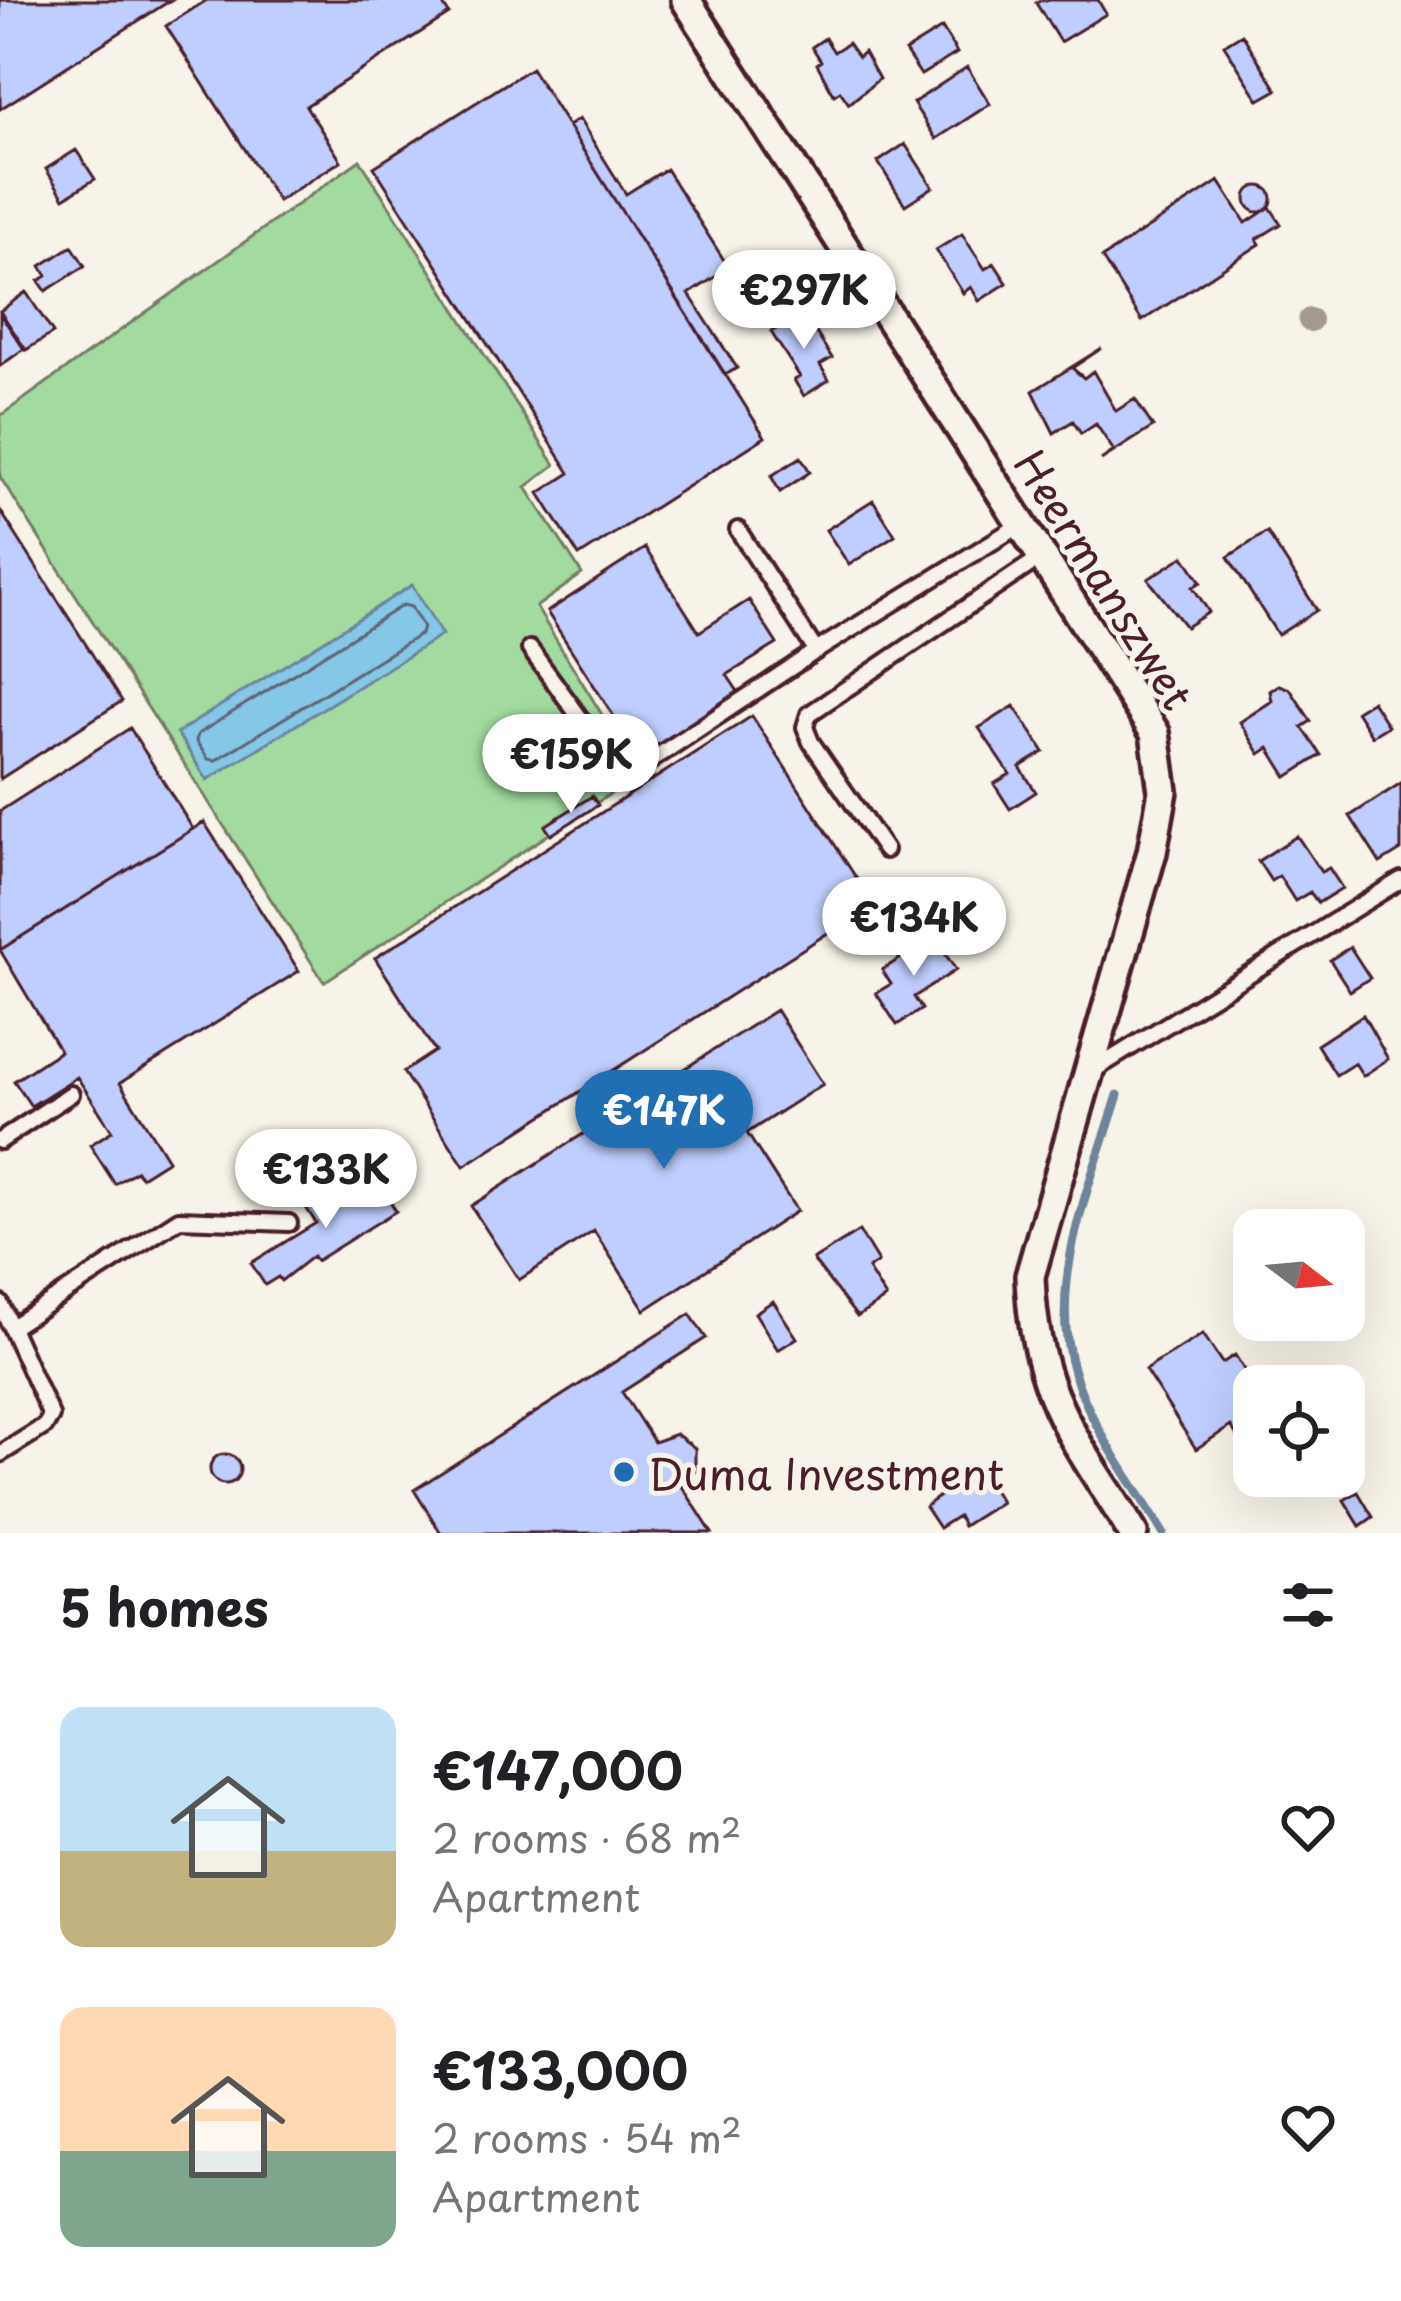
<!DOCTYPE html>
<html lang="en">
<head>
<meta charset="utf-8">
<style>
	body { margin:0; font-family:"Playpen Sans",sans-serif; background:#f6f6f6; color:#202124; height:100vh; display:flex; flex-direction:column; font-size:45px; white-space:nowrap }
	* { box-sizing:border-box; margin:0 }
	p { font-size:39px; color:#757577 }
	.icon { flex:none; width:66px; height:66px; fill:none; stroke:currentColor; stroke-width:2; stroke-linecap:round; stroke-linejoin:round }
	.map { position:relative; height:1533px; overflow:hidden }
	.sheet { display:flex; flex-direction:column; background:#fff; flex:1 }
	.sheet>* { flex:none }
	.needle { width:78px; rotate:106deg }
	.buttons { position:absolute; left:1233px; top:1209px; display:grid; gap:24px }
	.buttons a { display:grid; place-items:center; width:132px; height:132px; border-radius:24px; background:#fff; box-shadow:0 12px 48px #0002; font-size:60px }
	.price { position:absolute; translate:-50% -102px; padding:0 27px; border-radius:42px; background:#fff; color:#222; font-size:39px; line-height:78px; filter:drop-shadow(0 3px 6px #0008) }
	.price::after { content:''; position:absolute; left:50%; top:72px; width:36px; height:27px; margin-left:-18px; background:inherit; clip-path:polygon(0 0,100% 0,50% 100%) }
	.price.selected { background:#1f6fb2; color:#fff }
	ul { padding:0; list-style:none }
	li { display:flex; align-items:center; gap:36px; height:300px; padding:0 60px }
	li span { display:grid; place-items:center; flex:none; width:336px; height:240px; border-radius:24px; color:#555 }
	li>.icon { margin-inline-start:auto }
	span .icon { width:144px; height:144px; fill:#fffc; stroke-width:1 }
	li b { font-size:51px }
	h2 { display:flex; justify-content:space-between; align-items:center; height:144px; padding:0 60px; font-size:51px }
	.map>svg:first-child { display:block }
</style>
</head>
<body>
<div class="map">
<svg width="1401" height="1533" viewBox="0 0 1401 1533">
	<rect width="100%" height="100%" fill="#f7f3e8"/>
	<filter id="ink" filterUnits="userSpaceOnUse"><feTurbulence type="fractalNoise" baseFrequency=".00833" numOctaves="2"/><feDisplacementMap in="SourceGraphic" scale="24" xChannelSelector="R" yChannelSelector="G"/><feConvolveMatrix kernelMatrix="1 2 1 2 8 2 1 2 1" color-interpolation-filters="sRGB"/></filter>
	<g filter="url(#ink)">
		<path fill="#a2da9f" stroke="#767c65" stroke-width="3" d="M360 160 555 465 526 487 582 574 536 607 639 775 324 982 0 477V416Z"/>
		<path fill="#85c7e6" stroke="#6d849b" stroke-width="3" d="M412 585 442 635 207 780 177 733Z"/>
		<g fill="none" stroke-linecap="round" stroke-linejoin="round">
			<path stroke="#626276" stroke-width="3" d="M403 605 411 607 423 627 421 634 216 760 208 759 196 741 198 734Z"/>
			<path stroke="#6d849b" stroke-width="9" d="M1118 1095C1092 1180 1046 1282 1074 1372 1092 1430 1133 1482 1163 1533"/>
		</g>
		<path fill="#bfcefe" stroke="#4a1f2b" stroke-width="3" d="M0 0H171L0 109Z
			M207 0H440L449 14 306 106 341 161 278 201 166 26Z
			M1041 0H1098L1106 14 1060 42 1036 3Z
			M942 28 957 53 921 75 905 51Z
			M1242 34 1277 90 1259 100 1224 45Z
			M825 38 834 52 848 43 858 57 864 52 879 79 849 104 840 91 834 95 817 64 821 61 812 47Z
			M967 67 990 104 936 139 913 103Z
			M531 68 765 437 579 556 539 493 570 473 374 167Z
			M579 119 626 194 666 169 729 268 689 294 737 368 725 375 568 126Z
			M905 144 933 187 905 205 878 162Z
			M76 150 95 179 64 198 46 169Z
			M1219 181 1246 223 1270 207 1281 224 1257 239 1260 244 1142 321 1102 258Z
			M1246 199a13 13 0 1 1 26 0a13 13 0 1 1-26 0Z
			M962 234 985 269 994 263 1007 283 979 301 971 287 963 293 936 250Z
			M72 246 85 266 46 291 39 281 47 276 41 266Z
			M26 292 53 333 26 350 0 311Z
			M803 312 832 358 820 365 829 380 804 396 794 380 800 377 771 332Z
			M0 314 24 349 0 366Z
			M1102 348 1072 368 1084 378 1093 371 1116 411 1135 399 1153 427 1101 460 1114 451 1096 424 1081 434 1073 421 1054 433 1033 391Z
			M801 457 810 472 780 492 771 476Z
			M873 500 895 535 849 565 826 530Z
			M0 510 122 701 0 779Z
			M1267 532 1317 610 1278 635 1228 557Z
			M645 548 699 632 749 600 777 644 727 675 741 696 641 759 547 612Z
			M1184 556 1201 582 1193 587 1209 612 1186 627 1148 579Z
			M1279 685 1290 689 1311 721 1302 727 1321 755 1287 777 1269 748 1260 754 1240 722 1272 701 1270 691Z
			M1372 701 1388 726 1372 736 1356 711Z
			M1014 706 1044 752 1020 767 1036 792 1010 809 994 784 1010 774 979 728Z
			M752 716 873 904 464 1166 403 1072 435 1051 375 958Z
			M130 728 193 829 0 950V811Z
			M1401 783V850L1380 863 1350 816Z
			M592 796 598 805 551 835 545 826Z
			M204 822 299 971 120 1083 168 1160 141 1177 136 1171 115 1184 90 1145 112 1131 77 1077 31 1106 14 1081 60 1051 0 950Z
			M1297 836 1321 872 1329 868 1342 888 1318 903 1310 892 1295 901 1279 876 1271 881 1258 861Z
			M934 937 956 970 914 997 922 1009 897 1025 876 993 891 984 882 970Z
			M1350 947 1370 978 1350 991 1330 960Z
			M776 1010 823 1084 747 1133 797 1211 645 1310 594 1231 519 1280 471 1206Z
			M1363 1015 1388 1059 1363 1076 1355 1063 1336 1075 1317 1045Z
			M353 1181 365 1199 383 1189 396 1211 316 1261 313 1256 281 1281 278 1277 265 1285 251 1263 316 1223 307 1209Z
			M859 1231 878 1262 868 1269 886 1298 857 1317 813 1260Z
			M773 1301 797 1338 778 1350 755 1313Z
			M690 1314 706 1338 622 1392 654 1442 676 1434 695 1448V1471L680 1483 712 1533H441L414 1490Z
			M1203 1334 1222 1363 1235 1355 1254 1386 1251 1458 1231 1426 1196 1449 1145 1370Z
			M210 1469a15 15 0 1 1 30 0a15 15 0 1 1-30 0Z
			M978 1467 1001 1502 963 1526 958 1516 939 1528 925 1507Z
			M1358 1492 1373 1517 1360 1526 1344 1500Z"/>
		<g fill="none" stroke-linecap="round" stroke-linejoin="round">
			<defs>
				<path id="service" d="M738 530 816 651 1023 523
					M530 649 618 770 629 775 816 651
					M885 850 811 742 805 727 809 714 1044 555
					M1089 1073 1401 880
					M0 1141 71 1094
					M0 1303 51 1416 45 1426 0 1454
					M15 1325 179 1219 289 1223"/>
				<path id="minor" d="M686 0 1155 733 1163 791 1152 852 1030 1276C1034 1395 1074 1436 1133 1533"/>
			</defs>
			<use href="#service" stroke="#4a1f2b" stroke-width="22"/>
			<use href="#minor" stroke="#4a1f2b" stroke-width="36"/>
			<use href="#service" stroke="#f7f3e8" stroke-width="14"/>
			<use href="#minor" stroke="#f7f3e8" stroke-width="27"/>
		</g>
		<circle fill="#a49890" cx="1310" cy="320" r="12"/>
	</g>
	<circle fill="#1f6fb2" stroke="#f7f3e8" stroke-width="4.5" cx="624" cy="1472" r="12"/>
	<g text-anchor="middle" dominant-baseline="central" stroke-width="10" stroke-linejoin="round" paint-order="stroke">
		<g font-size="42" fill="#4a1f2b" stroke="#f7f3e8">
			<text transform="translate(1105 579) rotate(58)">Heermanszwet</text>
		</g>
		<g font-size="42" fill="#4a1f2b" stroke="#f7f3e8" text-anchor="start">
			<text x="648" y="1472">Duma Investment</text>
		</g>
	</g>
</svg>
<div class="buttons">
<a><svg class="needle" viewBox="-14 -14 28 28"><path d="M0-13l5 13h-10z" fill="#e53935"/><path d="M0 13l5-13h-10z" fill="#757577"/></svg></a>
<a><svg class="icon" aria-label="locate" viewBox="0 0 24 24"><circle cx="12" cy="12" r="6"/><path d="M12 2v4M12 18v4M2 12h4M18 12h4"/></svg></a>
</div>
<b class="price" style="left:804px;top:352px">€297K</b>
<b class="price" style="left:571px;top:816px">€159K</b>
<b class="price" style="left:914px;top:979px">€134K</b>
<b class="price selected" style="left:664px;top:1172px">€147K</b>
<b class="price" style="left:326px;top:1231px">€133K</b>
</div>
<section class="sheet">
<h2>5 homes<svg class="icon" aria-label="filters" viewBox="0 0 24 24"><path d="M4 7h16M4 17h16"/><circle cx="9" cy="7" r="2"/><circle cx="15" cy="17" r="2"/></svg></h2>
<ul>
<li><span style="background:linear-gradient(#bfe0f5 60%,#c2b280 0)"><svg class="icon" aria-label="home" viewBox="0 0 24 24"><path d="M3 11l9-7 9 7M6 9v11h12V9"/></svg></span><div><b>€147,000</b><p>2 rooms · 68 m²</p><p>Apartment</p></div><svg class="icon" aria-label="heart" viewBox="0 0 24 24"><path d="M12 20l-8-8c-3-5 5-10 8-4 3-6 11-1 8 4z"/></svg></li>
<li><span style="background:linear-gradient(#ffd9b3 60%,#7fa58c 0)"><svg class="icon" aria-label="home" viewBox="0 0 24 24"><path d="M3 11l9-7 9 7M6 9v11h12V9"/></svg></span><div><b>€133,000</b><p>2 rooms · 54 m²</p><p>Apartment</p></div><svg class="icon" aria-label="heart" viewBox="0 0 24 24"><path d="M12 20l-8-8c-3-5 5-10 8-4 3-6 11-1 8 4z"/></svg></li>
</ul>
</section>
</body>
</html>
